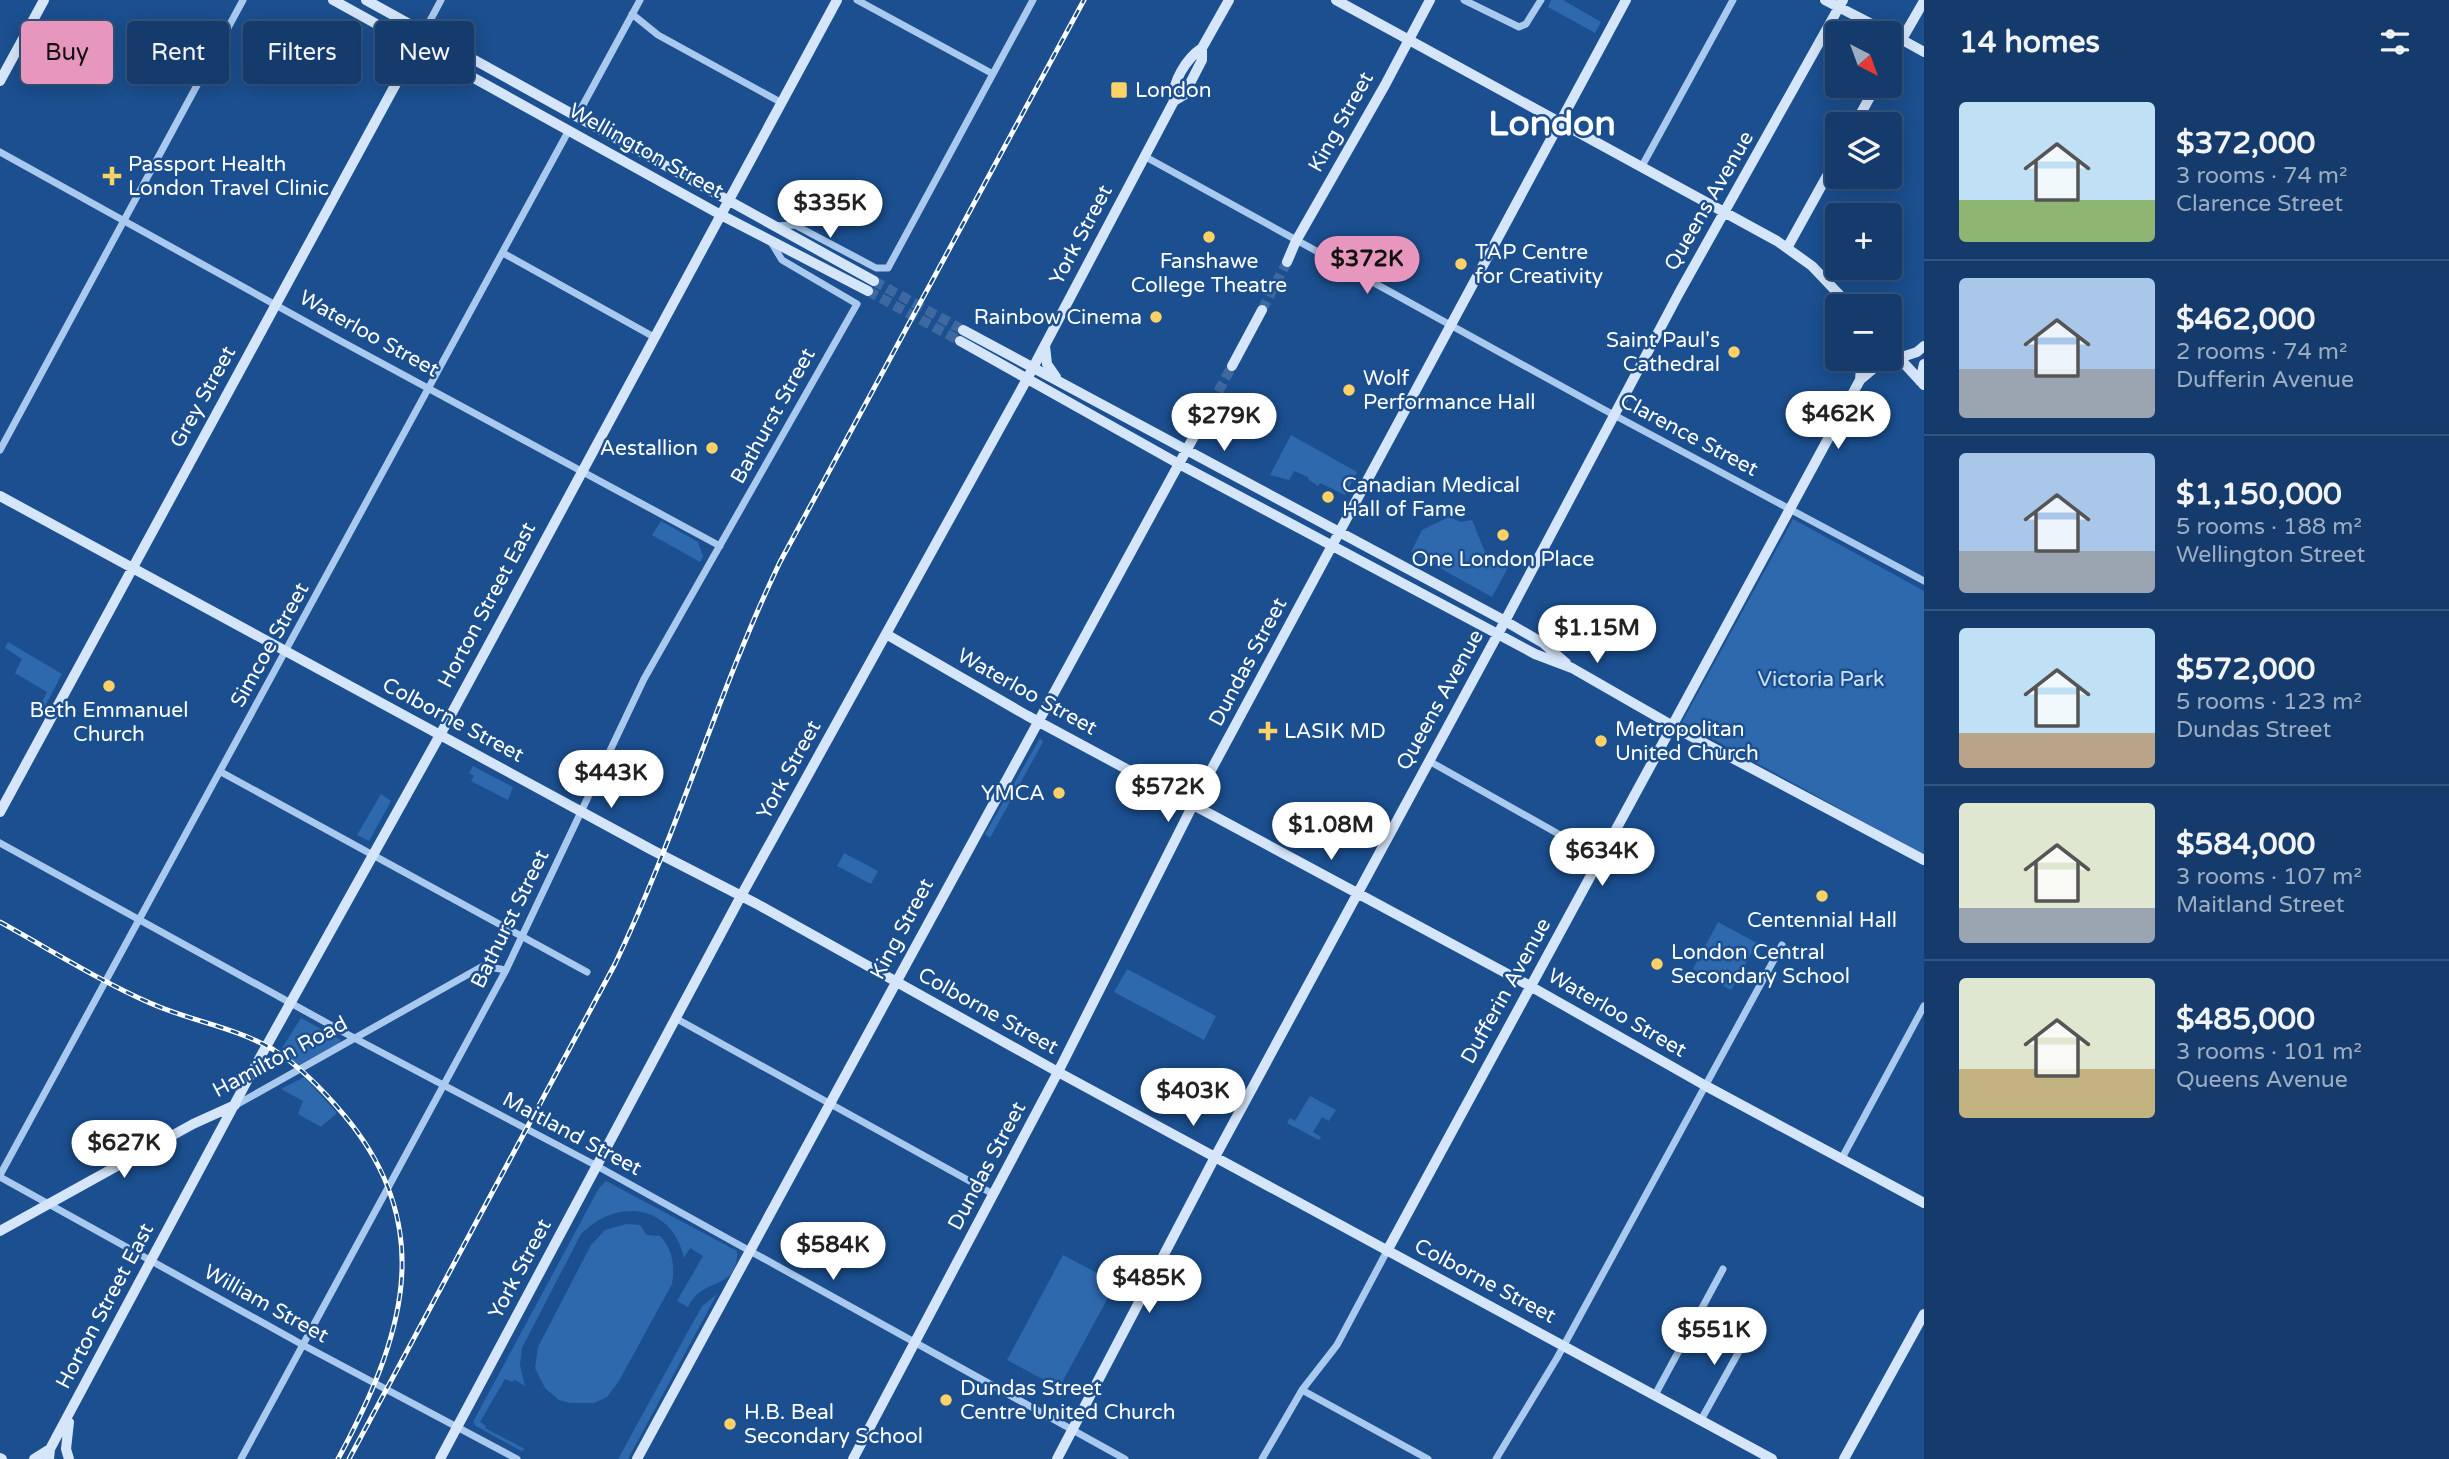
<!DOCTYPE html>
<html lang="en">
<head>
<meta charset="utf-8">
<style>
	body { margin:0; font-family:"Varela Round",sans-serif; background:#1d4271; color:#f1f3f6; height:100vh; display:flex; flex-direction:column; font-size:26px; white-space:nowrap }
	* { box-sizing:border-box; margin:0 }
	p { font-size:23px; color:#9dadc1 }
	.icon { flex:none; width:38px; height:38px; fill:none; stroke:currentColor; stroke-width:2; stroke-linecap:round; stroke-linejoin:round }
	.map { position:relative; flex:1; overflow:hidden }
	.sheet { display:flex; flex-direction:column; background:#143b6b; width:525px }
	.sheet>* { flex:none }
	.banner { position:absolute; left:21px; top:21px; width:665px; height:63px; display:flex; gap:14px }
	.needle { width:46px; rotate:139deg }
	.buttons { position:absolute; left:1825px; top:21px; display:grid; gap:14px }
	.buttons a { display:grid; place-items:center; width:77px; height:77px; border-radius:7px; background:#143b6b; box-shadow:0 4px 18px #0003,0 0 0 2px #33557e; font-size:35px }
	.price { position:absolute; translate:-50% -60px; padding:0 16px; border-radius:24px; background:#fff; color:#222; font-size:23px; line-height:46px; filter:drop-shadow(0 2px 4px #0008) }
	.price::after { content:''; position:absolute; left:50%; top:42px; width:21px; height:16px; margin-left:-10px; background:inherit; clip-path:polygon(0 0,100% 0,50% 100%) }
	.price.active { background:#e797bd; color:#111 }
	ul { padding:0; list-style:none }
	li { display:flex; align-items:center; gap:21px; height:175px; padding:0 35px }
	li+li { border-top:2px solid #33557e }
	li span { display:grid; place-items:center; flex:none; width:196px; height:140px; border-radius:7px; color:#555 }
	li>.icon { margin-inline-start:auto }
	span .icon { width:84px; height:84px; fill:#fffc; stroke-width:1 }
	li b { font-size:30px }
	h2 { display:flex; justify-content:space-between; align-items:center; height:84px; padding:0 35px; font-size:30px }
	.pill { padding:0 24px; border-radius:7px; background:#143b6b; box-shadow:0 4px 18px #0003,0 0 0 2px #33557e; font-size:24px; line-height:63px }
	.pill.active { background:#e797bd; color:#111 }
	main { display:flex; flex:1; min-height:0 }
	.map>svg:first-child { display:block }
</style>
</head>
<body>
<main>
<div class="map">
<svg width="1924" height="1459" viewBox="0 0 1924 1459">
	<rect width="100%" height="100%" fill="#1b4f8f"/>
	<path fill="#2e69ad" d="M1551 0H1563L1601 22 1595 33 1548 7Z
		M1291 435 1357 472 1345 495 1320 483 1318 486 1309 480 1308 477 1294 471 1289 480 1270 475Z
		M1449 517 1461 522 1472 520 1487 557 1496 562 1509 555 1514 557 1492 597 1411 552 1422 530Z
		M1793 519 1924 591V855L1682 722Z
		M661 521 698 542 703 556 700 562 652 535Z
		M8 642 62 674 40 716 35 714 47 692 15 673 22 659 5 648Z
		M1040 738 1043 742 990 838 985 834Z
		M473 766 513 787 508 800 471 781 474 776 469 773Z
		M381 794 391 801 369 841 357 835Z
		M844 853 878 871 871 884 837 866Z
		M1718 922 1757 943 1731 990 1693 969Z
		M1127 969 1216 1016 1204 1040 1114 992Z
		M301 1018 341 1040 339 1043 299 1065 280 1051Z
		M304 1077 337 1113 321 1127 298 1114 303 1101 281 1089Z
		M1310 1096 1336 1110 1329 1121 1322 1117 1313 1132 1321 1137 1319 1140 1287 1123 1290 1118 1295 1121Z
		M606 1181 737 1251C738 1259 735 1272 728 1277 712 1288 699 1286 688 1307L677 1301 703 1256 690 1248 684 1258C672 1204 617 1197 581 1234L522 1348 520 1365 525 1386 515 1380 512 1382 505 1379 480 1422 486 1426 485 1428 525 1449 521 1451 476 1426 473 1422 599 1188Z
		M626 1224 640 1225 647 1235 660 1236C673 1250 675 1266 672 1284L619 1381 607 1397 594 1403H570L559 1400 545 1388 535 1368 538 1347 591 1245 605 1230Z
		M1063 1255 1116 1283 1059 1388 1007 1360Z
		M717 1294 628 1459H618L702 1306Z"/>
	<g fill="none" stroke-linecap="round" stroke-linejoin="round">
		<path stroke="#3d69a0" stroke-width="10" stroke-dasharray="10 5" stroke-linecap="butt" d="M874 281 963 330
			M868 291 960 341
			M1262 310 1287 262
			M1204 418 1232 366"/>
		<path stroke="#a9c9ee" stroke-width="7" d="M857 0 993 74
			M1464 0 1519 27 1526 24 1541 0
			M632 14 658 35 782 103
			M424 32 441 0
			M577 116 640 0
			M0 152 337 339 720 546
			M1144 156 1601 408 1924 581
			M1642 166 1733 0
			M774 226 795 225 876 268H888L1033 0
			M503 253 654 337
			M0 450 243 0
			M1429 761 1601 858
			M221 772 587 972
			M0 843 356 1039 597 1166 1125 1459
			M677 1019 993 1194
			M236 1105 483 966 506 970
			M1842 1158 1924 1006
			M0 1175 569 130
			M0 1177 303 1345 517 1459
			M1302 1390 1428 1459
			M1655 1395 1723 1269
			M1701 1420 1752 1328
			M241 1459 506 970 644 679 857 304 782 260 771 242
			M1262 1459 1302 1390 1337 1345 1387 1251
			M1496 1459 1557 1358 1782 945"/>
		<path stroke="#d6e6fa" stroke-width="10" d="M333 0 721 215 868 291
			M366 0 874 281
			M1336 0 1777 241 1812 266 1850 306
			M1825 0 1889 33
			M1897 37 1924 52
			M1890 60 1924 1
			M0 81 44 0
			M1174 101C1171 82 1187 58 1202 48
			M1855 124 1876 86
			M1787 248 1838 156
			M1287 262 1296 241 1385 85 1430 0
			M963 330 1505 621 1543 643 1566 663
			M960 341 1179 464 1535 654 1572 668 1687 734 1924 860
			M1045 346 1047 364 1056 377
			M1890 348 1924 385
			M1232 366 1262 310
			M1860 380 1861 366 1865 359
			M1920 381 1924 364
			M0 496 652 850 757 904 1058 1072 1772 1459
			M886 634 1026 715 1530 986 1706 1086 1924 1203
			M0 812 424 32
			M0 1231 193 1124 235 1105
			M1387 1251 1860 380 1878 365 1917 352 1924 346
			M0 1458 2 1459
			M34 1459 50 1449
			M49 1459 50 1449 248 1079 440 735 837 0
			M69 1459 66 1449 69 1422
			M440 1459 741 896 1027 379 1174 101 1184 95 1202 60V48L1229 0
			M637 1459C826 1112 1013 764 1204 418
			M853 1459 1058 1072 1202 787 1626 0
			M1057 1459 1215 1157 1505 621 1679 293 1843 0
			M1844 1459 1924 1314"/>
		<defs>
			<path id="rail" d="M0 922C49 949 98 980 150 1003 190 1021 235 1027 274 1050 301 1067 323 1090 344 1115 440 1229 402 1340 338 1459
				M349 1459 615 964C678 833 717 693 780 562L1084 0"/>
		</defs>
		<use href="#rail" stroke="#fff" stroke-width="5"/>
		<use href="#rail" stroke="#1b4f8f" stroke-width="2.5" stroke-dasharray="8" stroke-linecap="butt"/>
	</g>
	<g fill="#ffd166" stroke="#1b4f8f" stroke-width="2.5">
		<rect x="1110" y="81" width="18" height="18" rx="3.5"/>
		<path d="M108.5 165.5h7v7h7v7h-7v7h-7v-7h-7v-7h7z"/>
		<circle cx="1209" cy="237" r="7"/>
		<circle cx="1461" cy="264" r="7"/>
		<circle cx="1156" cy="317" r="7"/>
		<circle cx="1734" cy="352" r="7"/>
		<circle cx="1349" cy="390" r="7"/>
		<circle cx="712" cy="448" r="7"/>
		<circle cx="1328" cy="497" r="7"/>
		<circle cx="1503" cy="535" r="7"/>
		<circle cx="109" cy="686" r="7"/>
		<path d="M1264.5 720.5h7v7h7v7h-7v7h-7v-7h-7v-7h7z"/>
		<circle cx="1601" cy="741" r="7"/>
		<circle cx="1059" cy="793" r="7"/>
		<circle cx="1822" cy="896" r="7"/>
		<circle cx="1657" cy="964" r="7"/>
		<circle cx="946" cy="1400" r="7"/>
		<circle cx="730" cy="1424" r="7"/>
	</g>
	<g text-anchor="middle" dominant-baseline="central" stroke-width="5" stroke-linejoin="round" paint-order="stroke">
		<g font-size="21" fill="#fff" stroke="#1b4f8f" text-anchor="start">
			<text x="1135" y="90">London</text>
			<text x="128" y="164">Passport Health<tspan x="128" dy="24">London Travel Clinic</tspan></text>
			<text x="1475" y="252">TAP Centre<tspan x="1475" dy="24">for Creativity</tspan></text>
			<text x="1209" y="261" text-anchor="middle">Fanshawe<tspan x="1209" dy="24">College Theatre</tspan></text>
			<text x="1142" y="317" text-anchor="end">Rainbow Cinema</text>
			<text x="1720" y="340" text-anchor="end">Saint Paul's<tspan x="1720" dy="24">Cathedral</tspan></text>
			<text x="1363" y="378">Wolf<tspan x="1363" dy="24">Performance Hall</tspan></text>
			<text x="698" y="448" text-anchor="end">Aestallion</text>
			<text x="1342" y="485">Canadian Medical<tspan x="1342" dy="24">Hall of Fame</tspan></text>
			<text x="1503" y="559" text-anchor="middle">One London Place</text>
			<text x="109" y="710" text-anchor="middle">Beth Emmanuel<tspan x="109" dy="24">Church</tspan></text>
			<text x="1615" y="729">Metropolitan<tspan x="1615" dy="24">United Church</tspan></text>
			<text x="1284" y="731">LASIK MD</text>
			<text x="1045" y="793" text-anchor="end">YMCA</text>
			<text x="1822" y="920" text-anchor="middle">Centennial Hall</text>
			<text x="1671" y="952">London Central<tspan x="1671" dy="24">Secondary School</tspan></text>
			<text x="960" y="1388">Dundas Street<tspan x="960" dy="24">Centre United Church</tspan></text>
			<text x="744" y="1412">H.B. Beal<tspan x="744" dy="24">Secondary School</tspan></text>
		</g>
		<g font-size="21" fill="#fff" stroke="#1b4f8f">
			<text transform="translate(1341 122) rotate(-61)">King Street</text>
			<text transform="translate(646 151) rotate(29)">Wellington Street</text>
			<text transform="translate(1709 201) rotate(-60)">Queens Avenue</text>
			<text transform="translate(1081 235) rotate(-62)">York Street</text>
			<text transform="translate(369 334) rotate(29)">Waterloo Street</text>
			<text transform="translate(203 397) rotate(-61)">Grey Street</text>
			<text transform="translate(773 416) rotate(-61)">Bathurst Street</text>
			<text transform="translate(1689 435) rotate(28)">Clarence Street</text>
			<text transform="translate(487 605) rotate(-62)">Horton Street East</text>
			<text transform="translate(270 645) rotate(-61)">Simcoe Street</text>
			<text transform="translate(1248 662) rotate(-62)">Dundas Street</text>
			<text transform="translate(1027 692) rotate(29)">Waterloo Street</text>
			<text transform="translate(1440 700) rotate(-61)">Queens Avenue</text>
			<text transform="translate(453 720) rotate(28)">Colborne Street</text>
			<text transform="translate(789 770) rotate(-61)">York Street</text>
			<text transform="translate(510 919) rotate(-64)">Bathurst Street</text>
			<text transform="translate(902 929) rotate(-62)">King Street</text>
			<text transform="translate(1506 991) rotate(-61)">Dufferin Avenue</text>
			<text transform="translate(988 1011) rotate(29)">Colborne Street</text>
			<text transform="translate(1617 1013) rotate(30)">Waterloo Street</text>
			<text transform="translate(280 1057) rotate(-28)">Hamilton Road</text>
			<text transform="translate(572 1134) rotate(28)">Maitland Street</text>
			<text transform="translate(987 1166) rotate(-62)">Dundas Street</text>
			<text transform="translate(520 1269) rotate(-62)">York Street</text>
			<text transform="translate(1485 1281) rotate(28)">Colborne Street</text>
			<text transform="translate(266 1304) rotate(29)">William Street</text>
			<text transform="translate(105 1306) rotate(-62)">Horton Street East</text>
		</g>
		<g font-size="21" fill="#cfe3fa" stroke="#1b4f8f">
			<text x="1821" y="679">Victoria Park</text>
		</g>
		<g font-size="35" font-weight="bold" fill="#fff" stroke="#1b4f8f">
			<text x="1552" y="124">London</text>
		</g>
	</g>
</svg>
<div class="buttons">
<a><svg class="needle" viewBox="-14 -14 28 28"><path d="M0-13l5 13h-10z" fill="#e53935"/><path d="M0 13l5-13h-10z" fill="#9dadc1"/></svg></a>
<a><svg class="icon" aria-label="layers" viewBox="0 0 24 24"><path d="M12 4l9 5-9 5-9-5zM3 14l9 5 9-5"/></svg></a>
<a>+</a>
<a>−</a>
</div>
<b class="price" style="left:830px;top:240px">$335K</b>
<b class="price active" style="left:1367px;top:296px">$372K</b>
<b class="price" style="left:1838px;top:451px">$462K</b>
<b class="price" style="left:1224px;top:453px">$279K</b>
<b class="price" style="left:1597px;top:665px">$1.15M</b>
<b class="price" style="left:611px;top:810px">$443K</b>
<b class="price" style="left:1168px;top:824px">$572K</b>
<b class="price" style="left:1331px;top:862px">$1.08M</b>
<b class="price" style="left:1602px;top:888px">$634K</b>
<b class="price" style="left:1193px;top:1128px">$403K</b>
<b class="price" style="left:124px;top:1180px">$627K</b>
<b class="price" style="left:833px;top:1282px">$584K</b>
<b class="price" style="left:1149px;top:1315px">$485K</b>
<b class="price" style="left:1714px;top:1367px">$551K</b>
<div class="banner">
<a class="pill active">Buy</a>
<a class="pill">Rent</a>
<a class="pill">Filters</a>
<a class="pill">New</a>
</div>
</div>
<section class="sheet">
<h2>14 homes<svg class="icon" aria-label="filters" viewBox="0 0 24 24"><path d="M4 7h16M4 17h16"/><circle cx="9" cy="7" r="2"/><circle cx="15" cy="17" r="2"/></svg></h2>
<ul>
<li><span style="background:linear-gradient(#bfe0f5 70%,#8fb573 0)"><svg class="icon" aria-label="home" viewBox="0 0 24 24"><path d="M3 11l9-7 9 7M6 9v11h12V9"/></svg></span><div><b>$372,000</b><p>3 rooms · 74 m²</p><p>Clarence Street</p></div></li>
<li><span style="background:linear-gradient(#a9c7e8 65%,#9aa5b1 0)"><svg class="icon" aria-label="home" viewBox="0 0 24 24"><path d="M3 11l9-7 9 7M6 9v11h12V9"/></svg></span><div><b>$462,000</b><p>2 rooms · 74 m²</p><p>Dufferin Avenue</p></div></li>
<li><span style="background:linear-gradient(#a9c7e8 70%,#9aa5b1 0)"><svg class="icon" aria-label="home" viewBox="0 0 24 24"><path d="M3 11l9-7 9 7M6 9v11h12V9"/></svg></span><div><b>$1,150,000</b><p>5 rooms · 188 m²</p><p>Wellington Street</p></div></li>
<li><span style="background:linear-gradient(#bfe0f5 75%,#b9a48a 0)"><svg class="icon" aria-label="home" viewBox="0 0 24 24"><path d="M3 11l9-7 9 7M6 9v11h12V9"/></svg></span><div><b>$572,000</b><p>5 rooms · 123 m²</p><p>Dundas Street</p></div></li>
<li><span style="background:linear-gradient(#dfe7d0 75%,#9aa5b1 0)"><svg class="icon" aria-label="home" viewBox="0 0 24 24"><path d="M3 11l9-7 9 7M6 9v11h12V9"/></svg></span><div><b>$584,000</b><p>3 rooms · 107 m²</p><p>Maitland Street</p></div></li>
<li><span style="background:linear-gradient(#dfe7d0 65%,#c2b280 0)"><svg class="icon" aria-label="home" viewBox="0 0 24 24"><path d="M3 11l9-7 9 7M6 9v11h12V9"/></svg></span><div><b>$485,000</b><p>3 rooms · 101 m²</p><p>Queens Avenue</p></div></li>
</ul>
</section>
</main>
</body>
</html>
